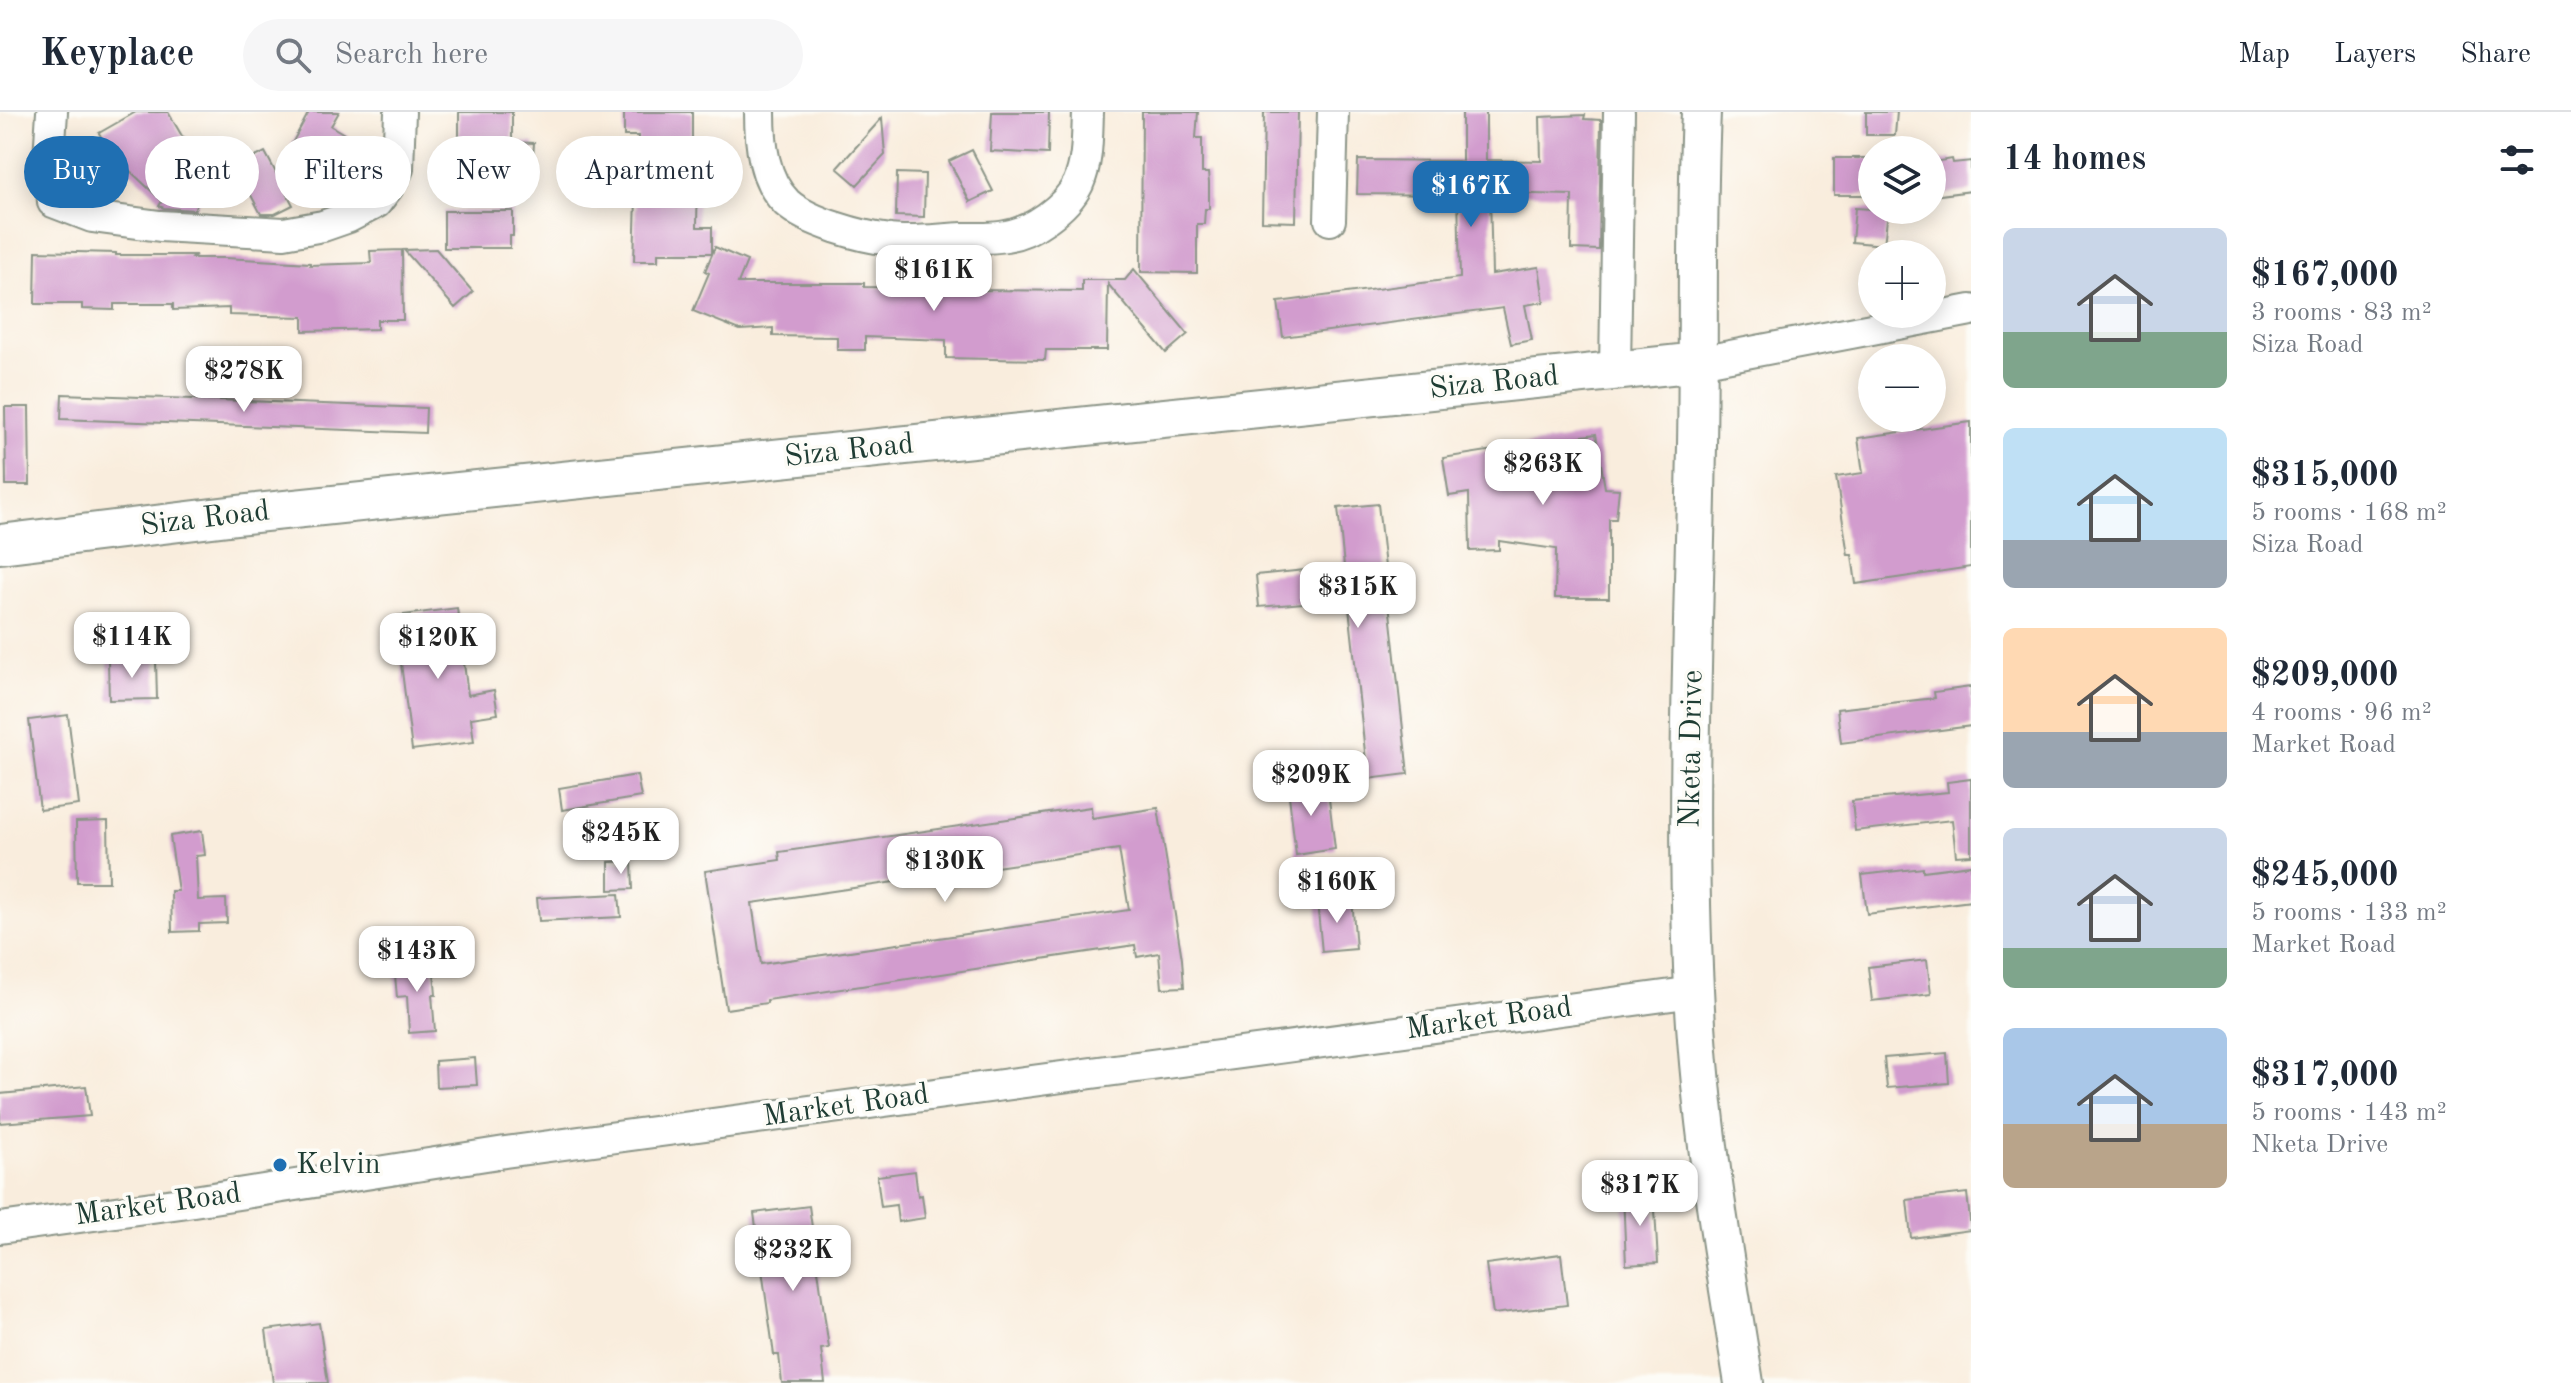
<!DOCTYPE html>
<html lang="en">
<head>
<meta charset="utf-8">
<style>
	body { margin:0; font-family:"Old Standard TT",serif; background:#f6f6f7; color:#1f2937; height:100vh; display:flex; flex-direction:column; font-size:30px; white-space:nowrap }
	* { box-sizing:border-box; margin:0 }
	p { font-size:26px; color:#747a83 }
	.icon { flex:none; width:44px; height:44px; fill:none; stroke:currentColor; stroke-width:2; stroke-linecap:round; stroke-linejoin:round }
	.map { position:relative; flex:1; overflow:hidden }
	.sheet { display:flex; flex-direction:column; background:#fff; width:600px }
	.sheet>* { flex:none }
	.hud { position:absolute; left:24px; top:24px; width:760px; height:72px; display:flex; gap:16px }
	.fabs { position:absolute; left:1858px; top:24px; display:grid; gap:16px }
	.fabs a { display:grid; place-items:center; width:88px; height:88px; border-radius:50%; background:#fff; box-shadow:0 4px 20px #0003; font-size:40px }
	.price { position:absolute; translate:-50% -68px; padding:0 18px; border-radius:16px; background:#fff; color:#222; font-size:26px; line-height:52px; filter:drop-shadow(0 2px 4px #0008) }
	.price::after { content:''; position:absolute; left:50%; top:48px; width:24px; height:18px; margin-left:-12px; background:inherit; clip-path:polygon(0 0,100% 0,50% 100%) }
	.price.current { background:#1f6fb2; color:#fff }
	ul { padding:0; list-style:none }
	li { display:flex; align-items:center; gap:24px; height:200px; padding:0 32px }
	li span { display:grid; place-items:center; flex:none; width:224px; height:160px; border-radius:12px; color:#555 }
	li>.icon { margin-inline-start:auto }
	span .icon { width:96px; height:96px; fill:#fffc; stroke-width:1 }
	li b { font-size:34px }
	h2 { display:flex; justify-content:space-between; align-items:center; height:96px; padding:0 32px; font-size:34px }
	.chip { padding:0 28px; border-radius:36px; background:#fff; box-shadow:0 4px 20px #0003; font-size:28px; line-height:72px }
	.chip.current { background:#1f6fb2; color:#fff }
	header { display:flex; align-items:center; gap:48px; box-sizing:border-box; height:112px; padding:0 40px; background:#fff; border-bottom:2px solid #e0e1e3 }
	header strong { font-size:38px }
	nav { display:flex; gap:44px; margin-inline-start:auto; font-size:28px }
	.search { width:560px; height:72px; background:#f6f6f7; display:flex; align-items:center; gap:20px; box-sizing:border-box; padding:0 28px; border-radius:44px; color:#747a83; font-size:30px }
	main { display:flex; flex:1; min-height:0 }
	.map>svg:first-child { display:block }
</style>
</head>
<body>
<header>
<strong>Keyplace</strong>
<div class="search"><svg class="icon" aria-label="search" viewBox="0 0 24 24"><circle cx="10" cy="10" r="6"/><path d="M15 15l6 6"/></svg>Search here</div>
<nav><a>Map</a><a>Layers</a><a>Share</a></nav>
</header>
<main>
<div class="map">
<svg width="1971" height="1271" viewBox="0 0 1971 1271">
	<rect width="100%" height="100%" fill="#fdfcf7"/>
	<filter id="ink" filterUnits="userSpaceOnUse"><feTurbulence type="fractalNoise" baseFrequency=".0125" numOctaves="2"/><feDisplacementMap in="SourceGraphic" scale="16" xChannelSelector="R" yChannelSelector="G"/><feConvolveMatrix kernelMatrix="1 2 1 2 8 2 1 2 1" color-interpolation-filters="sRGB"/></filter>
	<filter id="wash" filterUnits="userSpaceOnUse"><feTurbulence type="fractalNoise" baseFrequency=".006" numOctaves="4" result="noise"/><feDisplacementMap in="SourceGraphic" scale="32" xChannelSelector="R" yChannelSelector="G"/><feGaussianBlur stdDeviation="1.8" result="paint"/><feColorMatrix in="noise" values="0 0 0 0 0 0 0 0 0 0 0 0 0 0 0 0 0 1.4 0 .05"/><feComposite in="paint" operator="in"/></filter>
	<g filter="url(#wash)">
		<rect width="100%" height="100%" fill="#f9eddd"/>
		<g id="blocks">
			<path fill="#d29cce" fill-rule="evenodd" d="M136 0H168L182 24 223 48 194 98 164 96 159 94 162 89 110 40 99 21Z
				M309 0H339L331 14 366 35 353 57 333 45 328 54 291 33Z
				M459 0H512V30L534 31 532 60 453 56 454 27H459Z
				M624 0H692V59H698L697 115H712V141H658V149H634L638 24H624Z
				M992 0H1049L1048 42 990 39Z
				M1142 0H1198L1196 26H1202V61H1208L1209 71V97H1205L1204 112H1197V161L1141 160Z
				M1264 0H1298L1296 110 1262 109Z
				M1462 0H1486V48L1541 49 1540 5 1585 3 1584 7 1601 8 1599 138 1571 137 1572 83 1494 81V83H1490L1492 162 1539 155 1544 190 1525 193 1532 228 1511 232 1503 196 1283 225 1278 190 1460 166 1458 83 1357 82 1358 48 1462 49Z
				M1866 0H1897L1895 23H1866Z
				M882 6 885 43 857 73 837 56Z
				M972 38 993 79 970 90 949 49Z
				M265 40 293 93 275 102H261L236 55Z
				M1834 46H1872V83H1834Z
				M1952 47 1953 51 1971 49V79L1932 84V50Z
				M897 61 925 62 924 105 896 104Z
				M1855 96 1888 98 1884 133 1852 130Z
				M444 99H513V124H510V136H444Z
				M715 135 747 149 738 171H864V175L947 176V167H972V178L1082 179V168H1125L1134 157 1188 222 1166 241 1108 172 1107 238H1046L1045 248 946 246V228L865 225V238H837V225L773 224V216L740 218 693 199 709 161 705 159Z
				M436 137 473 180 455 196 404 138Z
				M402 138 403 208H377V217L303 219V205L229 203V196L173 198V192H114V198L82 197V192H35L36 139 116 141V143H196L190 146H225L310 151V153L371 151 370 139Z
				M62 282 426 296 425 321 61 307Z
				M5 295H29L30 373H6Z
				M1971 310V455L1856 472 1852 443H1848L1836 365 1863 361 1858 326Z
				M1596 322 1605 376 1619 377 1616 407H1609V486H1555L1556 437 1499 429V438L1470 439 1469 381 1449 384 1443 346Z
				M1378 392 1408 662 1368 667 1348 487 1259 495 1256 463 1344 454 1338 396Z
				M457 496 468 583 494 578 498 602 471 606 474 630 412 638 395 504Z
				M156 548 157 587 109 588 108 549Z
				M1971 575V614L1841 631 1837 597 1935 586 1934 580Z
				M68 603 79 693 40 698 29 608Z
				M637 663 641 685 562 698 559 676Z
				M1971 667V743L1956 744 1952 708 1855 719 1852 689 1948 680 1947 670Z
				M1327 670 1335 737 1296 743 1288 675Z
				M1091 695 1092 706 1158 696 1182 847 1184 875 1162 876 1159 841 1137 845 1135 833 767 888V891L726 897 705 759 780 748 779 740ZM1119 737 1129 798 761 852 752 791Z
				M108 709 109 770H77L76 710Z
				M202 719 205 743 196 744 198 788 226 787 227 811 199 812V819L172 820 171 779H178L170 724Z
				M632 749 633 777 609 778V750Z
				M1971 753V789L1867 802 1862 763 1923 756V759Z
				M619 782 621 805 539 809 537 786Z
				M1352 786 1356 837 1322 840 1317 789Z
				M1927 848 1931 882 1872 889 1868 855Z
				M433 849 436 883H432L435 919 409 921 407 884 397 885 394 852Z
				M1947 941 1949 971 1887 976 1884 946Z
				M475 946 477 973 436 975 435 949Z
				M86 974 90 1004 0 1011V982Z
				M915 1059 918 1084 922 1083 925 1106 898 1110 896 1093 881 1095 877 1064Z
				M1654 1080 1658 1151 1626 1153 1623 1081Z
				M1967 1081 1971 1118 1911 1126 1907 1088Z
				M809 1094 829 1236 821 1237 825 1271H782L779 1243H774L754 1101Z
				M1561 1142 1567 1193 1493 1202 1486 1152Z
				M319 1211 328 1271H273L266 1218Z"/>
		</g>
	</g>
	<g filter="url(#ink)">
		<use href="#blocks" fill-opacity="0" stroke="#8c9588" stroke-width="2"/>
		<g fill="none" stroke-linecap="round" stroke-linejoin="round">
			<defs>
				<path id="minor" d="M52 0 49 46 53 90 92 105 160 114 284 121 323 114 349 105 376 91 388 75 398 57 400 0
					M760 0C760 31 763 68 787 91 808 110 862 125 890 128 913 131 939 127 963 126 977 126 992 127 1006 124 1032 120 1066 96 1078 72 1088 50 1087 24 1088 0
					M1330 108 1333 0
					M1699 250 1971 198
					M1615 258 1619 0
					M0 1116 181 1091 505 1040 1694 880"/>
				<path id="tertiary" d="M1701 0C1696 111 1699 222 1697 333 1694 514 1685 696 1694 877 1700 1010 1723 1140 1744 1271
					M0 432 237 403 1699 250"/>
			</defs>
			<use href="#minor" stroke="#8c9588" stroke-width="34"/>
			<use href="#tertiary" stroke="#8c9588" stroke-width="42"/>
			<use href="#minor" stroke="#fff" stroke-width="30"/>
			<use href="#tertiary" stroke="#fff" stroke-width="38"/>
		</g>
	</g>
	<circle fill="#1f6fb2" stroke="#fdfcf7" stroke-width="3" cx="280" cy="1053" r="8"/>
	<g text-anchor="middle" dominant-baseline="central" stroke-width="7" stroke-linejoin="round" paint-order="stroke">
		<g font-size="30" fill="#1f3d34" stroke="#fdfcf7">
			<text transform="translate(1494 271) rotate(-6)">Siza Road</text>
			<text transform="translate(849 339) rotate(-6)">Siza Road</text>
			<text transform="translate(205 407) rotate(-7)">Siza Road</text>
			<text transform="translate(1692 637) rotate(-89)">Nketa Drive</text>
			<text transform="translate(1489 907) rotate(-8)">Market Road</text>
			<text transform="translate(846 994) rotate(-8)">Market Road</text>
			<text transform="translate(158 1093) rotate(-8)">Market Road</text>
		</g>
		<g font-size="30" fill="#1f3d34" stroke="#fdfcf7" text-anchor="start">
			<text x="296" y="1053">Kelvin</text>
		</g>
	</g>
</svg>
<div class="fabs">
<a><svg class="icon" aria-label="layers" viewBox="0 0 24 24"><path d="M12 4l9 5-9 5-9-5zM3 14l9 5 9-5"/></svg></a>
<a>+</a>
<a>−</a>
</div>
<b class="price current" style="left:1471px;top:117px">$167K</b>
<b class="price" style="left:934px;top:201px">$161K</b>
<b class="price" style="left:244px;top:302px">$278K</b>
<b class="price" style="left:1543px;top:395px">$263K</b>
<b class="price" style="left:1358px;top:518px">$315K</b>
<b class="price" style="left:132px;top:568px">$114K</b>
<b class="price" style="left:438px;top:569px">$120K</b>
<b class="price" style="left:1311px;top:706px">$209K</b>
<b class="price" style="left:621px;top:764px">$245K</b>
<b class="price" style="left:945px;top:792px">$130K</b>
<b class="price" style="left:1337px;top:813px">$160K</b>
<b class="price" style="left:417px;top:882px">$143K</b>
<b class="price" style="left:1640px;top:1116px">$317K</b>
<b class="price" style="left:793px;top:1181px">$232K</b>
<div class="hud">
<a class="chip current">Buy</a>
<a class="chip">Rent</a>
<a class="chip">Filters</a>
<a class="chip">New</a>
<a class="chip">Apartment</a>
</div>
</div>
<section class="sheet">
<h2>14 homes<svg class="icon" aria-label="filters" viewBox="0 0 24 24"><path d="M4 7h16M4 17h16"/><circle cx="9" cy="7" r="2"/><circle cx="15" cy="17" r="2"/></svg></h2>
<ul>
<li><span style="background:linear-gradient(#c9d6e8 65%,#7fa58c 0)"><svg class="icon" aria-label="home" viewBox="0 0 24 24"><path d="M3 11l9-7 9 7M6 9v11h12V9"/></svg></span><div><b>$167,000</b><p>3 rooms · 83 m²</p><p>Siza Road</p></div></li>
<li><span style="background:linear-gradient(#bfe0f5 70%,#9aa5b1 0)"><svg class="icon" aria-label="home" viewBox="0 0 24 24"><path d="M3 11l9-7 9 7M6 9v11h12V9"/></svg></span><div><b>$315,000</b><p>5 rooms · 168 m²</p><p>Siza Road</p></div></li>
<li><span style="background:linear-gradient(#ffd9b3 65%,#9aa5b1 0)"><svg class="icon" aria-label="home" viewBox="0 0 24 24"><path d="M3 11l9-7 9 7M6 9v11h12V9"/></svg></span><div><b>$209,000</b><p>4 rooms · 96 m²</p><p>Market Road</p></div></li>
<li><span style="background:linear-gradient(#c9d6e8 75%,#7fa58c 0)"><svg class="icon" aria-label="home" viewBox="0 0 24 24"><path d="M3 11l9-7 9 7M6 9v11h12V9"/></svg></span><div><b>$245,000</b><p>5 rooms · 133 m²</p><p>Market Road</p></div></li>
<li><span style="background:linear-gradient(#a9c7e8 60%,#b9a48a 0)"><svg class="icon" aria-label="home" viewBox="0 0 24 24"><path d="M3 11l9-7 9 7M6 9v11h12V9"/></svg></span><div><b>$317,000</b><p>5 rooms · 143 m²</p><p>Nketa Drive</p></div></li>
</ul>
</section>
</main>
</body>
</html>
